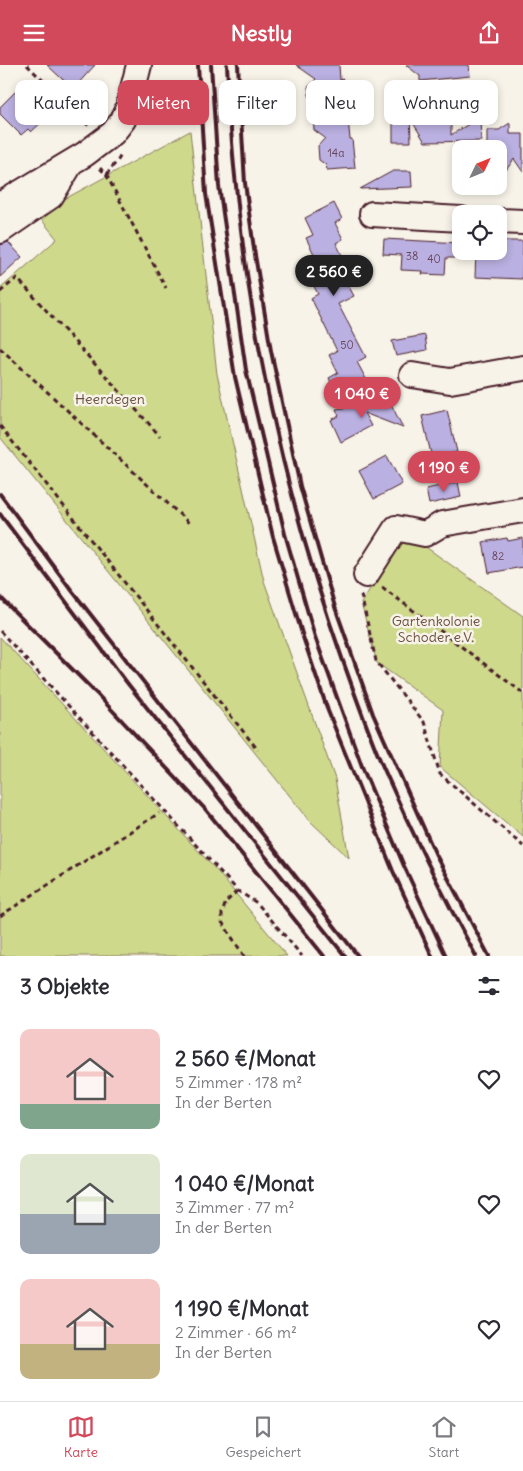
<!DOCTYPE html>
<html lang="de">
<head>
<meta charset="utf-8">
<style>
	body { margin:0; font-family:Delius,sans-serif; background:#f2f2f3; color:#2b2b33; height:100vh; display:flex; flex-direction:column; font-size:19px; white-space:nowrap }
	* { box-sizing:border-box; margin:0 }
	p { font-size:16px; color:#7c7c81 }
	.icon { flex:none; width:28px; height:28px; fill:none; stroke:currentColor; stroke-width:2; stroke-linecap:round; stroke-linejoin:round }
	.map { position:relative; height:891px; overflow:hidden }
	.details { display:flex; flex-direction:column; background:#fff; flex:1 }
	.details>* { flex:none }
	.hud { position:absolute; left:15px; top:15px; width:494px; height:45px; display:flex; gap:10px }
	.needle { width:32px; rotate:47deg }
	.tools { position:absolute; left:452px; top:75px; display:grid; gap:10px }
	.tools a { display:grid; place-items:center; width:55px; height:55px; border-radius:10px; background:#fff; box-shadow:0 2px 8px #0003; font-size:25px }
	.price { position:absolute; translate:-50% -42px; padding:0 11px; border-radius:18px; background:#d1495b; color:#fff; font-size:16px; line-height:32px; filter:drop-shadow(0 1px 2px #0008) }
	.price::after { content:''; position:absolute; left:50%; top:30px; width:15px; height:11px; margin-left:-8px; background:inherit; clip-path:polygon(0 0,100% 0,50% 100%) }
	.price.on { background:#222; color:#fff }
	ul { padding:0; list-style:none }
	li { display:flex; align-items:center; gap:15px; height:125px; padding:0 20px }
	li span { display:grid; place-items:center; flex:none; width:140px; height:100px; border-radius:10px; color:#555 }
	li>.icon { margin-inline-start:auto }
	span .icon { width:60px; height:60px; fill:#fffc; stroke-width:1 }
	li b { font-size:21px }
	h2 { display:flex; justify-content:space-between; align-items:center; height:60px; padding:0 20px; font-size:21px }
	.tag { padding:0 18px; border-radius:10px; background:#fff; box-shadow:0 2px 8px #0003; font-size:18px; line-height:45px }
	.tag.on { background:#d1495b; color:#fff }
	header { display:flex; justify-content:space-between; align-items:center; height:65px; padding:0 20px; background:#d1495b; color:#fff; font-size:22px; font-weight:800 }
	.tabs { display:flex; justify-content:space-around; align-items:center; height:70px; border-top:1px solid #e1e1e2; background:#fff; font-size:14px; color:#7c7c81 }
	.tabs a { display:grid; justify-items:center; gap:2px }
	.tabs .on { color:#d1495b }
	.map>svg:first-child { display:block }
</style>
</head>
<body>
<header><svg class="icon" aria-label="menu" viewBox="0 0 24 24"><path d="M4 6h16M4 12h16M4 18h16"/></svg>Nestly<svg class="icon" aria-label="share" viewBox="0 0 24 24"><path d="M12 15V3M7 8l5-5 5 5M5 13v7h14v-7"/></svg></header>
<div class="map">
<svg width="523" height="891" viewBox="0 0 523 891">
	<rect width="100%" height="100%" fill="#f7f3e8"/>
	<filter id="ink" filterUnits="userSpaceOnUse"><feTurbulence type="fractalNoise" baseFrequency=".02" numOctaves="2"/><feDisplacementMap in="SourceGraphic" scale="10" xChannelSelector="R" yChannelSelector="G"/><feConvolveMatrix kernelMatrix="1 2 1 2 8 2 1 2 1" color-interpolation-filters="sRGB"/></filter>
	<g filter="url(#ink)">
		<path fill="#ced98c" stroke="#8c7c5c" d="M190 66 217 309 264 516 335 714 349 793 310 756 0 372V224L57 174 37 149Z
			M406 468 523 551V772L440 702 443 645 377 598 361 538Z
			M0 572 218 807 287 891H0Z"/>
		<path fill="#bab0e1" stroke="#4a1f2b" d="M47 0H95L73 24Z
			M296 0H339L340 15 343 14 345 44H347L350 74H352L355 103 327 105 326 100 319 95 318 81 325 73 314 65 313 51 321 43 310 35 308 22 316 14Z
			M406 0H469L470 11 420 16V11Z
			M23 19 48 44 40 52 44 55 31 67 28 64 21 70 0 49V42Z
			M451 46V70L480 52 481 76 425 77 410 53H440Z
			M393 48H410L411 77H393Z
			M510 58V69H523V107L514 94 499 115V84H487V65H499Z
			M393 106H411L412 122 360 124Z
			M334 138 342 154 335 158 343 174 336 178 344 194 336 198 354 231 338 239 366 292 357 297 366 314 337 330 329 313 338 308 329 290 337 286 311 233 318 229 309 212 316 209 308 192 314 189 306 173 313 170 305 153Z
			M384 174 461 178V193H446L445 210 422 209 423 206 401 205 402 190 383 189Z
			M499 176H523L522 214 475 212 476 186H499Z
			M8 177 22 192 0 212V180Z
			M425 270 427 285 396 291 392 276Z
			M390 337 403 363 364 348 371 361 341 377 331 355 339 351 336 344Z
			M447 345 457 387 432 393 422 351Z
			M387 391 402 419 374 434 359 406Z
			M458 417 461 432 429 439 426 424Z
			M507 473 508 476 523 473V502L489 508 483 477Z"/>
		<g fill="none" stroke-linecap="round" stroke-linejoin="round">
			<defs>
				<path id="minor" d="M0 140 85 89 113 68 123 55 128 43 139 0
					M372 149 461 154
					M499 156 523 157
					M0 166 51 131 70 100
					M412 310 450 316 523 303
					M366 510 396 463 425 469 442 459 523 445"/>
			</defs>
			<use href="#minor" stroke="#4a1f2b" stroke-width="28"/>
			<path stroke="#4a1f2b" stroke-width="3" stroke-dasharray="5 4" stroke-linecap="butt" d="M27 0 89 61
				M100 103 107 111 166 223
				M107 110C110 102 118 98 121 89
				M0 227 17 213 160 371
				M0 283 191 460
				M0 361 258 685
				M382 522 523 628
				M361 530 376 596 424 657 440 709 523 781
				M0 566 238 826 257 838 302 891
				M237 826 226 837 222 848V857L244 891
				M0 851 159 748"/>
			<use href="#minor" stroke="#f7f3e8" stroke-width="24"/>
			<path stroke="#4a1f2b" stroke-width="4" d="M198 0 206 129 235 312 273 472 303 572 328 646 393 806 432 891
				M211 0 219 121 246 305 285 469 315 572 363 704 404 801 446 891
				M227 0C236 203 275 404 343 596 356 632 368 667 383 702 411 766 442 829 476 891
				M238 0 245 118 254 184 271 286 300 421 335 542 373 649 435 788 489 891
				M0 429 70 523 358 891
				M0 449 128 619 345 891
				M0 532 96 628 206 745 324 891"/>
		</g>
	</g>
	<g text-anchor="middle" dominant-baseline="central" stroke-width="5" stroke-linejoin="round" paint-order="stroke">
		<g font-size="11" fill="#664358">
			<text x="336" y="88">14a</text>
			<text x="412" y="191">38</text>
			<text x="434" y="194">40</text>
			<text x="347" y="280">50</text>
			<text x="498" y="491">82</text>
		</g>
		<g font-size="14" fill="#6b4e43" stroke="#f7f3e8">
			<text x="110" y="334">Heerdegen</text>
			<text x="436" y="556">Gartenkolonie<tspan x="436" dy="16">Schoder e.V.</tspan></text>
		</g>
	</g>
</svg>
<div class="tools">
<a><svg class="needle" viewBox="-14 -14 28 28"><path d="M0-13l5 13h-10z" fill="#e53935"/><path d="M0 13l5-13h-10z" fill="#7c7c81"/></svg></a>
<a><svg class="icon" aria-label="locate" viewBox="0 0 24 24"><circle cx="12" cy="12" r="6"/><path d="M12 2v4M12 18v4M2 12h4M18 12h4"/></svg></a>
</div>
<b class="price on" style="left:334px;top:232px">2 560 €</b>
<b class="price" style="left:362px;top:354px">1 040 €</b>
<b class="price" style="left:444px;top:428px">1 190 €</b>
<div class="hud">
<a class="tag">Kaufen</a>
<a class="tag on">Mieten</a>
<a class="tag">Filter</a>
<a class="tag">Neu</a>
<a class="tag">Wohnung</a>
</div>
</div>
<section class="details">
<h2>3 Objekte<svg class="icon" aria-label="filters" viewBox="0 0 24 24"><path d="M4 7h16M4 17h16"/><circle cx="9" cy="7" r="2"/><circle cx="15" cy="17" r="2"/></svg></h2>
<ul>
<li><span style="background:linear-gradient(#f6c9c9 75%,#7fa58c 0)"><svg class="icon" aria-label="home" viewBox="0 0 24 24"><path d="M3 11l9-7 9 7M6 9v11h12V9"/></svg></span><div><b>2 560 €/Monat</b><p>5 Zimmer · 178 m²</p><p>In der Berten</p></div><svg class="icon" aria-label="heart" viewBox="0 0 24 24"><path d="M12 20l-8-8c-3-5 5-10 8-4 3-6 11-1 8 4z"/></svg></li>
<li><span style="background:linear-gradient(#dfe7d0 60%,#9aa5b1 0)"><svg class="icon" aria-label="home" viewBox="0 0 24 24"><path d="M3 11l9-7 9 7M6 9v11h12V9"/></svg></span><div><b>1 040 €/Monat</b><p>3 Zimmer · 77 m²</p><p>In der Berten</p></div><svg class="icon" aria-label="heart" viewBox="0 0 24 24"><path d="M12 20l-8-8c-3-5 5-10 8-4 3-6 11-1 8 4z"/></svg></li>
<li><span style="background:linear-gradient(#f6c9c9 65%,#c2b280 0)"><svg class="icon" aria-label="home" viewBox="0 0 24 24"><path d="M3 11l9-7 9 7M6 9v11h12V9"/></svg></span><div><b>1 190 €/Monat</b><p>2 Zimmer · 66 m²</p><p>In der Berten</p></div><svg class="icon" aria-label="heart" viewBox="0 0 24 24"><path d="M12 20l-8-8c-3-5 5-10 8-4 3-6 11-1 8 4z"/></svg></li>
</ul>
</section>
<nav class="tabs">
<a class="on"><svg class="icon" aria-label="map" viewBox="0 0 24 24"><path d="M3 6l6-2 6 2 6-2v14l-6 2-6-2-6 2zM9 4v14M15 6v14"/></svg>Karte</a>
<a><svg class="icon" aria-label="saved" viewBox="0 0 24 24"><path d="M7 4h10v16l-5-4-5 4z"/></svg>Gespeichert</a>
<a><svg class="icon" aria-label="home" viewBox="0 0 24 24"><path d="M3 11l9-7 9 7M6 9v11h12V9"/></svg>Start</a>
</nav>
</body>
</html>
